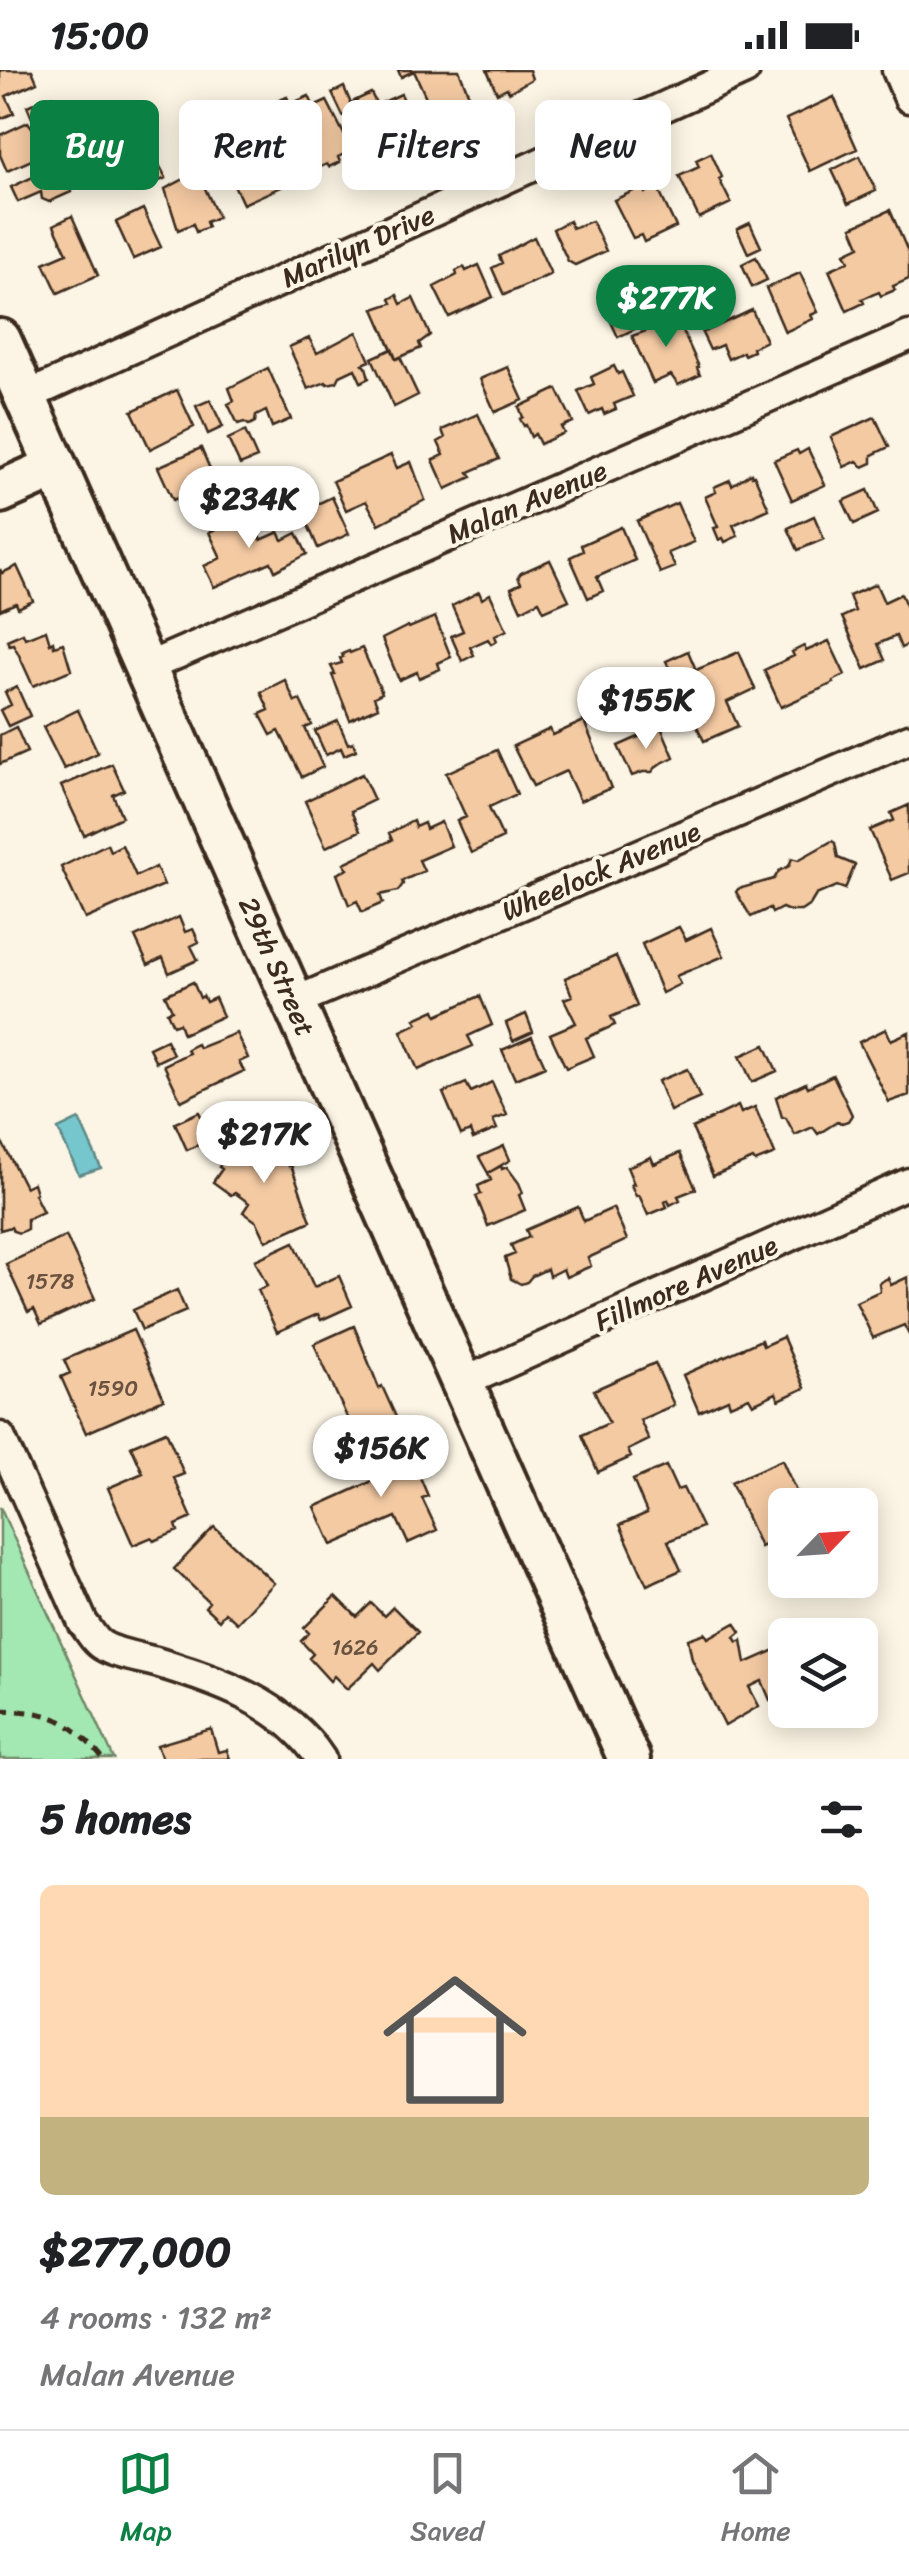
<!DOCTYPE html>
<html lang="en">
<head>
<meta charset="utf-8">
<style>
	body { margin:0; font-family:Sriracha,sans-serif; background:#f6f6f6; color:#202124; height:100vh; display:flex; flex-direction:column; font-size:38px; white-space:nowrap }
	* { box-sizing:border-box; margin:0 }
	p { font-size:32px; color:#757577 }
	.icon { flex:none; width:55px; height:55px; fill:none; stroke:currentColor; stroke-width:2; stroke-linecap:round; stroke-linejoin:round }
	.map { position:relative; height:1689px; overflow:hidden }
	.sheet { display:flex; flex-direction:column; background:#fff; flex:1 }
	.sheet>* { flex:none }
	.top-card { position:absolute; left:30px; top:30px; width:850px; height:90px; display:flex; gap:20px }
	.needle { width:65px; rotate:65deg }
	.buttons { position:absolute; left:768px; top:1418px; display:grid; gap:20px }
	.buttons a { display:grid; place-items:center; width:110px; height:110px; border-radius:15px; background:#fff; box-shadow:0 5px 25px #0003; font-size:50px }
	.price { position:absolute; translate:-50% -85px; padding:0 22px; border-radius:35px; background:#fff; color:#222; font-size:32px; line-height:65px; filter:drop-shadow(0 2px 5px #0008) }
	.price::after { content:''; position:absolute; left:50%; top:60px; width:30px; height:22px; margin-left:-15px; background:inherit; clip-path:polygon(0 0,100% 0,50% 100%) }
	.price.on { background:#0b8043; color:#fff }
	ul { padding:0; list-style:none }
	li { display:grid; align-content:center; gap:20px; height:530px; padding:0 40px }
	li+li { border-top:2px solid #e0e0e0 }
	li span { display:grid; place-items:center; height:310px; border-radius:15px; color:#555 }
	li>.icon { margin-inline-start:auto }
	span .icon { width:180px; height:180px; fill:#fffc; stroke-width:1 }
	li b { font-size:42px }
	h2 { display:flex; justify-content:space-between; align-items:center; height:120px; padding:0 40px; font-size:42px }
	.pill { padding:0 35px; border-radius:15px; background:#fff; box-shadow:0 5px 25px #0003; font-size:35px; line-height:90px }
	.pill.on { background:#0b8043; color:#fff }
	.status { display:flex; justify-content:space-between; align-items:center; height:70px; padding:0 50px; background:#fff; direction:ltr }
	.status svg { height:28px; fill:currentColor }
	.dock { display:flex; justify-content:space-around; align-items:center; height:140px; border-top:2px solid #e0e0e0; background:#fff; font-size:28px; color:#757577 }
	.dock a { display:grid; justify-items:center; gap:5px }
	.dock .on { color:#0b8043 }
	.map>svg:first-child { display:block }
</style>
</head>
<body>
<div class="status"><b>15:00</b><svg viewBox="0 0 49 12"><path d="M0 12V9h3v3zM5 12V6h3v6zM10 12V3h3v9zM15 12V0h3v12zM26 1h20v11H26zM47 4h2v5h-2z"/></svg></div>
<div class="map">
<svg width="909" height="1689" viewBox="0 0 909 1689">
	<rect width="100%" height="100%" fill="#fcf5e5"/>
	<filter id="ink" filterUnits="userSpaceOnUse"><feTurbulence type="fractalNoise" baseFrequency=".01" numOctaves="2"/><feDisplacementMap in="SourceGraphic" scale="20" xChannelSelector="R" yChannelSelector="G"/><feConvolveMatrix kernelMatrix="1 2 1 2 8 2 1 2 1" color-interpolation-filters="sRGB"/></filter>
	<g filter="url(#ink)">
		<path fill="#a3e8b3" stroke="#6f8968" stroke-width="2.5" d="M0 1437 8 1455 114 1689H0Z"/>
		<path fill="#76c7cd" stroke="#5e8887" stroke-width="2.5" d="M79 1049 101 1098 79 1105 58 1059Z"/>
		<path fill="#f4caa3" stroke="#3b2a1e" stroke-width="2.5" d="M0 0H32L37 12 6 26 14 43 0 49Z
			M398 0H459L471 30 451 41 453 47 438 54 414 1 401 7Z
			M487 0H529L532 9 509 22 507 18 497 23Z
			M344 17 354 41 343 46 332 23Z
			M371 23 377 35 401 24 415 54 412 68 404 75 391 77 379 71 370 75 350 33Z
			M52 26 64 55 39 65 27 36Z
			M309 26 314 37 327 31 352 80 338 87 340 92 329 97 327 94 316 99 305 82 307 79 303 72 300 73 295 64 299 62 292 47 300 44 295 32Z
			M287 27 296 46 292 47 297 57 284 63 271 34Z
			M834 27 857 79 810 101 786 49Z
			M210 45 222 71 199 81 193 67 197 65 191 54Z
			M28 52 36 63 34 66 43 85 7 101 0 85V65Z
			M270 54 277 72 273 74 290 113 243 134 228 102 238 98 231 83 245 77 242 69Z
			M711 83 722 107 719 109 731 133 699 148 679 106 699 97 696 90Z
			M154 85 166 108 142 119 131 96Z
			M860 86 876 121 848 134 832 100Z
			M59 95 71 122 49 132 42 129 41 122 18 132 11 117Z
			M192 105 193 107 199 105 218 147 206 152 208 157 196 162 193 154 178 160 165 119Z
			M642 117 645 123 657 117 676 157 644 172 641 165 633 168 614 130Z
			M143 139 161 177 133 189 116 152Z
			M890 140 909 184V209L893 216 895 220 881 226 879 222 862 229 864 233 847 241 829 200 849 191 845 183 860 176 852 157Z
			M72 146 98 205 58 223 44 193 67 183 54 155Z
			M569 151 572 158 592 151 606 181 575 195 568 191 553 159Z
			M750 153 761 177 748 183 737 159Z
			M534 167 551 204 504 225 492 198 502 193 499 186Z
			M756 187 767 210 752 217 742 194Z
			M479 195 493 227 449 247 434 217 457 205 456 201 464 197 466 201Z
			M800 203 818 242 811 245 813 249 785 262 766 218Z
			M397 225 401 234 413 228 430 265 419 273 421 278 396 289 374 239 392 233 390 229Z
			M625 237 635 259 618 267 608 245Z
			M673 239 699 297 697 298 700 305 678 315 671 305 653 313 632 266 646 261 642 253Z
			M752 240 766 271 752 278 753 281 744 285 743 282 728 289 722 275 710 280 702 263Z
			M357 262 370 291 363 294 366 297 369 308 361 312 355 299 340 306 337 312 327 314 326 312 308 319 289 277 309 268 317 283Z
			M392 279 396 289 400 287 418 325 394 337 372 288Z
			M614 296 618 304 622 302 633 326 614 334 616 339 604 344 602 339 589 345 578 321 594 314 591 307Z
			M508 297 523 330 495 342 480 309Z
			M268 298 291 349 272 357 266 341 256 346 255 352 249 355 244 352 238 354 228 334 234 331 229 318Z
			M557 319 573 352 561 357 564 363 540 374 535 364 531 367 526 355 524 356 520 349 523 347 519 337Z
			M177 320 194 357 150 379 132 341Z
			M210 330 223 357 208 364 196 336Z
			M478 344 499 389 469 402 472 407 446 419 433 390 444 385 438 372 445 368 442 360Z
			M875 347 889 377 872 385V393L863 397 857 391 844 397 831 367Z
			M245 361 257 388 240 395 228 369Z
			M201 378 221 425 201 433 198 424 179 433 177 428 173 430 158 397Z
			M808 379 825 415 792 430 774 390 797 380 799 384Z
			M391 385 397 398 411 392 425 430 379 454 366 431 346 440 333 411Z
			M751 403 752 406 754 405 769 439 733 455 738 466 725 472 723 468 719 470 714 458 718 457 705 427 716 422 714 417 730 410 732 415Z
			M868 420 878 443 854 454 843 431Z
			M332 427 349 464 318 478 302 441Z
			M677 433 694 472 668 483 675 497 660 503 637 451Z
			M814 446 824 469 798 480 788 458Z
			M238 449 242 458 255 452 261 470 279 462 283 470 297 463 307 484 275 501 271 492 214 517 204 496 221 488 209 462Z
			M621 457 635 490 597 507 603 521 588 528 570 487 583 481 581 475Z
			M550 490 569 530 544 541 539 531 521 540 511 518 521 513 518 507 521 503Z
			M17 496 33 531 18 538 16 533 0 540V499L2 503Z
			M876 514 884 532 901 524 909 542V574L901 578 896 566 878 574 885 590 865 599 842 547 855 541 849 526Z
			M479 522 482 529 490 524 507 560 495 566 497 571 491 574 488 569 470 577 474 585 462 591 451 566 463 561 452 536Z
			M435 547 451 587 438 593 440 599 419 608 417 602 399 610 382 569 408 556 409 558Z
			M46 560 50 573 53 571 54 576 63 573 71 600 33 616 18 583 13 574 9 575 7 570 23 563 25 568Z
			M829 571 845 605 833 611 834 613 781 637 764 600 794 586 792 582 804 576 806 581Z
			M362 578 382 623 374 627 378 637 350 650 332 605 335 604 331 596 342 593 340 588 343 587 342 584 349 581 350 583Z
			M688 581 696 600 739 582 755 619 727 632 738 656 704 671 666 591Z
			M285 610 295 632 300 630 312 655 305 658 323 697 302 707 279 661 271 665 260 644 269 640 261 622Z
			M17 617 30 646 8 656 0 640 11 635 5 622Z
			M78 640 98 683 64 699 43 657Z
			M338 651 348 674 353 672 356 680 344 685 341 678 326 685 315 661Z
			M584 651 611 718 580 731 566 701 533 716 513 676 550 659 553 665Z
			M16 657 27 682 0 694V665Z
			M661 657 674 687 658 695 652 702H643L632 706 618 676Z
			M497 680 517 724 489 737 503 768 471 783 457 751 466 747 446 703Z
			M112 694 124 720 113 725 122 747 84 765 61 716Z
			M362 704 374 730 351 741 360 761 326 777 305 731Z
			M909 735V803L892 810 870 760 894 750 891 743Z
			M413 751 415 757 424 753 426 759 441 752 451 776 419 790 424 801 402 811 403 814 398 821 380 825 383 833 362 842 357 831 349 835 337 804 348 799 344 793 392 770 389 763Z
			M832 771 835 773 838 788 855 795 845 819 837 816 816 825 810 835 801 841H789L782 838 772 843 770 838 751 847 736 822 738 819 774 809 779 801 789 796 792 788 798 790Z
			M107 774 110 781 122 775 136 806 156 797 164 815 85 849 61 797Z
			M179 847 185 862 193 859 199 872 191 876 198 890 169 903 163 888 148 895 135 867Z
			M679 857 686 870 711 858 724 886 676 906 680 914 662 923 642 874Z
			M616 886 637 936 611 947 615 955 586 968 594 986 566 998 550 964 576 953 564 929 572 926 565 908Z
			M193 912 200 928 203 926 206 932 215 928 223 946 183 964 179 953 173 955 167 942 172 940 165 925Z
			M480 926 492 955 468 966 473 976 418 1000 401 961 418 953 415 949 435 940 437 945Z
			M526 944 533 962 513 971 506 953Z
			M886 959 891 970 909 962V1025L889 1032 859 972Z
			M236 963 248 988 239 992 244 1001 181 1031 164 995 189 983 187 979 197 974 199 978Z
			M532 967 545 996 515 1009 502 980Z
			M166 970 173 984 156 992 149 978Z
			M765 975 777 1001 752 1012 740 986Z
			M687 999 700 1028 670 1041 658 1011Z
			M833 1005 852 1045 848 1051 842 1053 837 1052 818 1064 813 1057 795 1065 786 1048 782 1047 776 1027 806 1013 808 1017Z
			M492 1012 507 1045 493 1050 497 1059 473 1069 470 1061 461 1065 443 1023 466 1013 471 1022Z
			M738 1036 741 1043 755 1037 775 1084 755 1092 753 1089 713 1106 692 1058Z
			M199 1042 212 1069 187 1080 175 1053Z
			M258 1063 264 1075 272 1071 282 1094 287 1091 289 1096 291 1095 311 1151 266 1171 257 1152 243 1142 249 1133 235 1123 231 1125 213 1112 222 1099 219 1097 227 1085 225 1079Z
			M3 1074 25 1117 33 1113 36 1123 34 1124 43 1142 27 1149V1159L19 1163 13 1161 11 1157 0 1160V1075Z
			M504 1076 510 1090 488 1103 479 1087Z
			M680 1083 696 1119 678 1126 680 1130 670 1135 668 1130 665 1132 667 1137 648 1145 639 1125 636 1126 631 1115 634 1114 627 1097 651 1087 654 1094Z
			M501 1096 502 1099 507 1097 519 1113 523 1123 519 1125 525 1140 488 1156 476 1126 481 1124 478 1116 491 1110 488 1103Z
			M578 1137 584 1151 613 1138 627 1170 588 1188 591 1196 566 1207 563 1199 549 1206 547 1199 532 1206 527 1212 521 1214 511 1209 505 1188 515 1184 511 1175 529 1167 526 1160Z
			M66 1166 95 1229 41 1254 34 1239 28 1242 6 1194Z
			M294 1172 314 1217 339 1206 352 1236 321 1250 318 1244 277 1262 258 1220 267 1216 255 1190Z
			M908 1207 909 1265 904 1255 873 1268 856 1232 880 1221 879 1213 888 1208 891 1215Z
			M177 1220 186 1241 142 1260 133 1240Z
			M354 1256 379 1318 382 1316 396 1347 355 1365 314 1274Z
			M133 1260 164 1329 86 1363 61 1307 70 1303 64 1290Z
			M783 1267 805 1318 779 1330 776 1323 753 1334 749 1327 730 1335 728 1329 699 1342 683 1305 761 1270 763 1276Z
			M655 1293 674 1335 640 1350 649 1370 628 1380 631 1387 598 1402 582 1365 609 1353 594 1320Z
			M166 1361 184 1404 174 1408 192 1448 176 1455 178 1461 154 1471 152 1467 133 1475 108 1418 143 1403 131 1376Z
			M395 1368 411 1403 417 1400 428 1426 422 1428 437 1460 408 1473 396 1447 332 1475 315 1437 377 1409 365 1382Z
			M782 1390 802 1435H785V1466L760 1477 731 1412Z
			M666 1396 677 1420 683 1418 702 1457 668 1471 681 1500 647 1515 620 1455 647 1443 633 1410Z
			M214 1457 274 1513 237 1553 225 1542 219 1550 205 1537 209 1532 174 1499Z
			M336 1526 357 1547 371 1533 384 1546 393 1537 418 1562 380 1600 374 1593 347 1619 334 1606 330 1611 309 1588 313 1584 301 1571 309 1563 304 1558Z
			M735 1553 741 1562 735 1567 738 1572 742 1570 746 1593 782 1577 785 1584V1601L780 1604 785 1614V1622L770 1630 762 1611 749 1617 759 1636 725 1656 692 1589 688 1569 705 1563 708 1568Z
			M211 1659 218 1682 227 1680 230 1689H162L157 1675Z"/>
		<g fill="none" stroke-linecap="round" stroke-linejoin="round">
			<defs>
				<path id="street" d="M897 0 909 28
					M25 327 745 0
					M145 598 909 266
					M294 932 909 669
					M462 1313 909 1113
					M0 1367 83 1553C89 1560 95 1572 103 1576 116 1584 141 1588 156 1592 217 1611 284 1632 321 1689"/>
				<g id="secondary">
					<path id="s1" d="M0 270 629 1689"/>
					<path d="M0 422 56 397"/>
				</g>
			</defs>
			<use href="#street" stroke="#3b2a1e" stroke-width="35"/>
			<use href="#secondary" stroke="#3b2a1e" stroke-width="48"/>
			<path stroke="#3b2a1e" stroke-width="5" stroke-dasharray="10 8" stroke-linecap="butt" d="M0 1640C54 1642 68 1648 103 1689"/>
			<use href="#street" stroke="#fcf5e5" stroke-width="28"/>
			<use href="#secondary" stroke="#fcf5e5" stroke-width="40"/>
		</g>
	</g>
	<g text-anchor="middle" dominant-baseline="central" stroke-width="8" stroke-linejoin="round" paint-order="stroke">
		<g font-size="22" fill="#69523f">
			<text x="50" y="1211">1578</text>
			<text x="113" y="1318">1590</text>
			<text x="355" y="1577">1626</text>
		</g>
		<g font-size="28" fill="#3b2a1e" stroke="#fcf5e5">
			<text transform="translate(358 176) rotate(-24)">Marilyn Drive</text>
			<text transform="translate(527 432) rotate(-23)">Malan Avenue</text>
			<text transform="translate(601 801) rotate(-23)">Wheelock Avenue</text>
			<text stroke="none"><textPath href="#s1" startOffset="685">29th Street</textPath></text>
			<text transform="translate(686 1213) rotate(-24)">Fillmore Avenue</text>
		</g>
	</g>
</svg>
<div class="buttons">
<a><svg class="needle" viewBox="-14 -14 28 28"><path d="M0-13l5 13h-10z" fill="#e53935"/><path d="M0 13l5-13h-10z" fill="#757577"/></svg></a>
<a><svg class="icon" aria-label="layers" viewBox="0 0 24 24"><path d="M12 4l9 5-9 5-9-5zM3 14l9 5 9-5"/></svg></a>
</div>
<b class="price on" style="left:666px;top:280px">$277K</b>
<b class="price" style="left:249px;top:481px">$234K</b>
<b class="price" style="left:646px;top:682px">$155K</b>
<b class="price" style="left:264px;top:1116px">$217K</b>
<b class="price" style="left:381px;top:1430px">$156K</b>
<div class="top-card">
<a class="pill on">Buy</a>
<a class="pill">Rent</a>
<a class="pill">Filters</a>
<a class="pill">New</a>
</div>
</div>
<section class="sheet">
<h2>5 homes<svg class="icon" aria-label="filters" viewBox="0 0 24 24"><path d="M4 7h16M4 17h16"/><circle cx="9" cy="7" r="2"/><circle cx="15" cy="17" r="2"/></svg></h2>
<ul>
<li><span style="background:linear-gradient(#ffd9b3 75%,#c2b280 0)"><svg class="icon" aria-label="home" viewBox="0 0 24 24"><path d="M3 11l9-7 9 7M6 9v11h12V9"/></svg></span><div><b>$277,000</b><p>4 rooms · 132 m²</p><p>Malan Avenue</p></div></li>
</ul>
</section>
<nav class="dock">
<a class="on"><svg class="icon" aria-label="map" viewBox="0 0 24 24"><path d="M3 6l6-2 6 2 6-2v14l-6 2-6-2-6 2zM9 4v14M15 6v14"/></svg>Map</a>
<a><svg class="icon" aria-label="saved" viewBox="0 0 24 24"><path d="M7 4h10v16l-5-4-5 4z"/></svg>Saved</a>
<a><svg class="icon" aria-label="home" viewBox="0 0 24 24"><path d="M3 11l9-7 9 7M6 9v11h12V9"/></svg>Home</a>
</nav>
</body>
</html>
